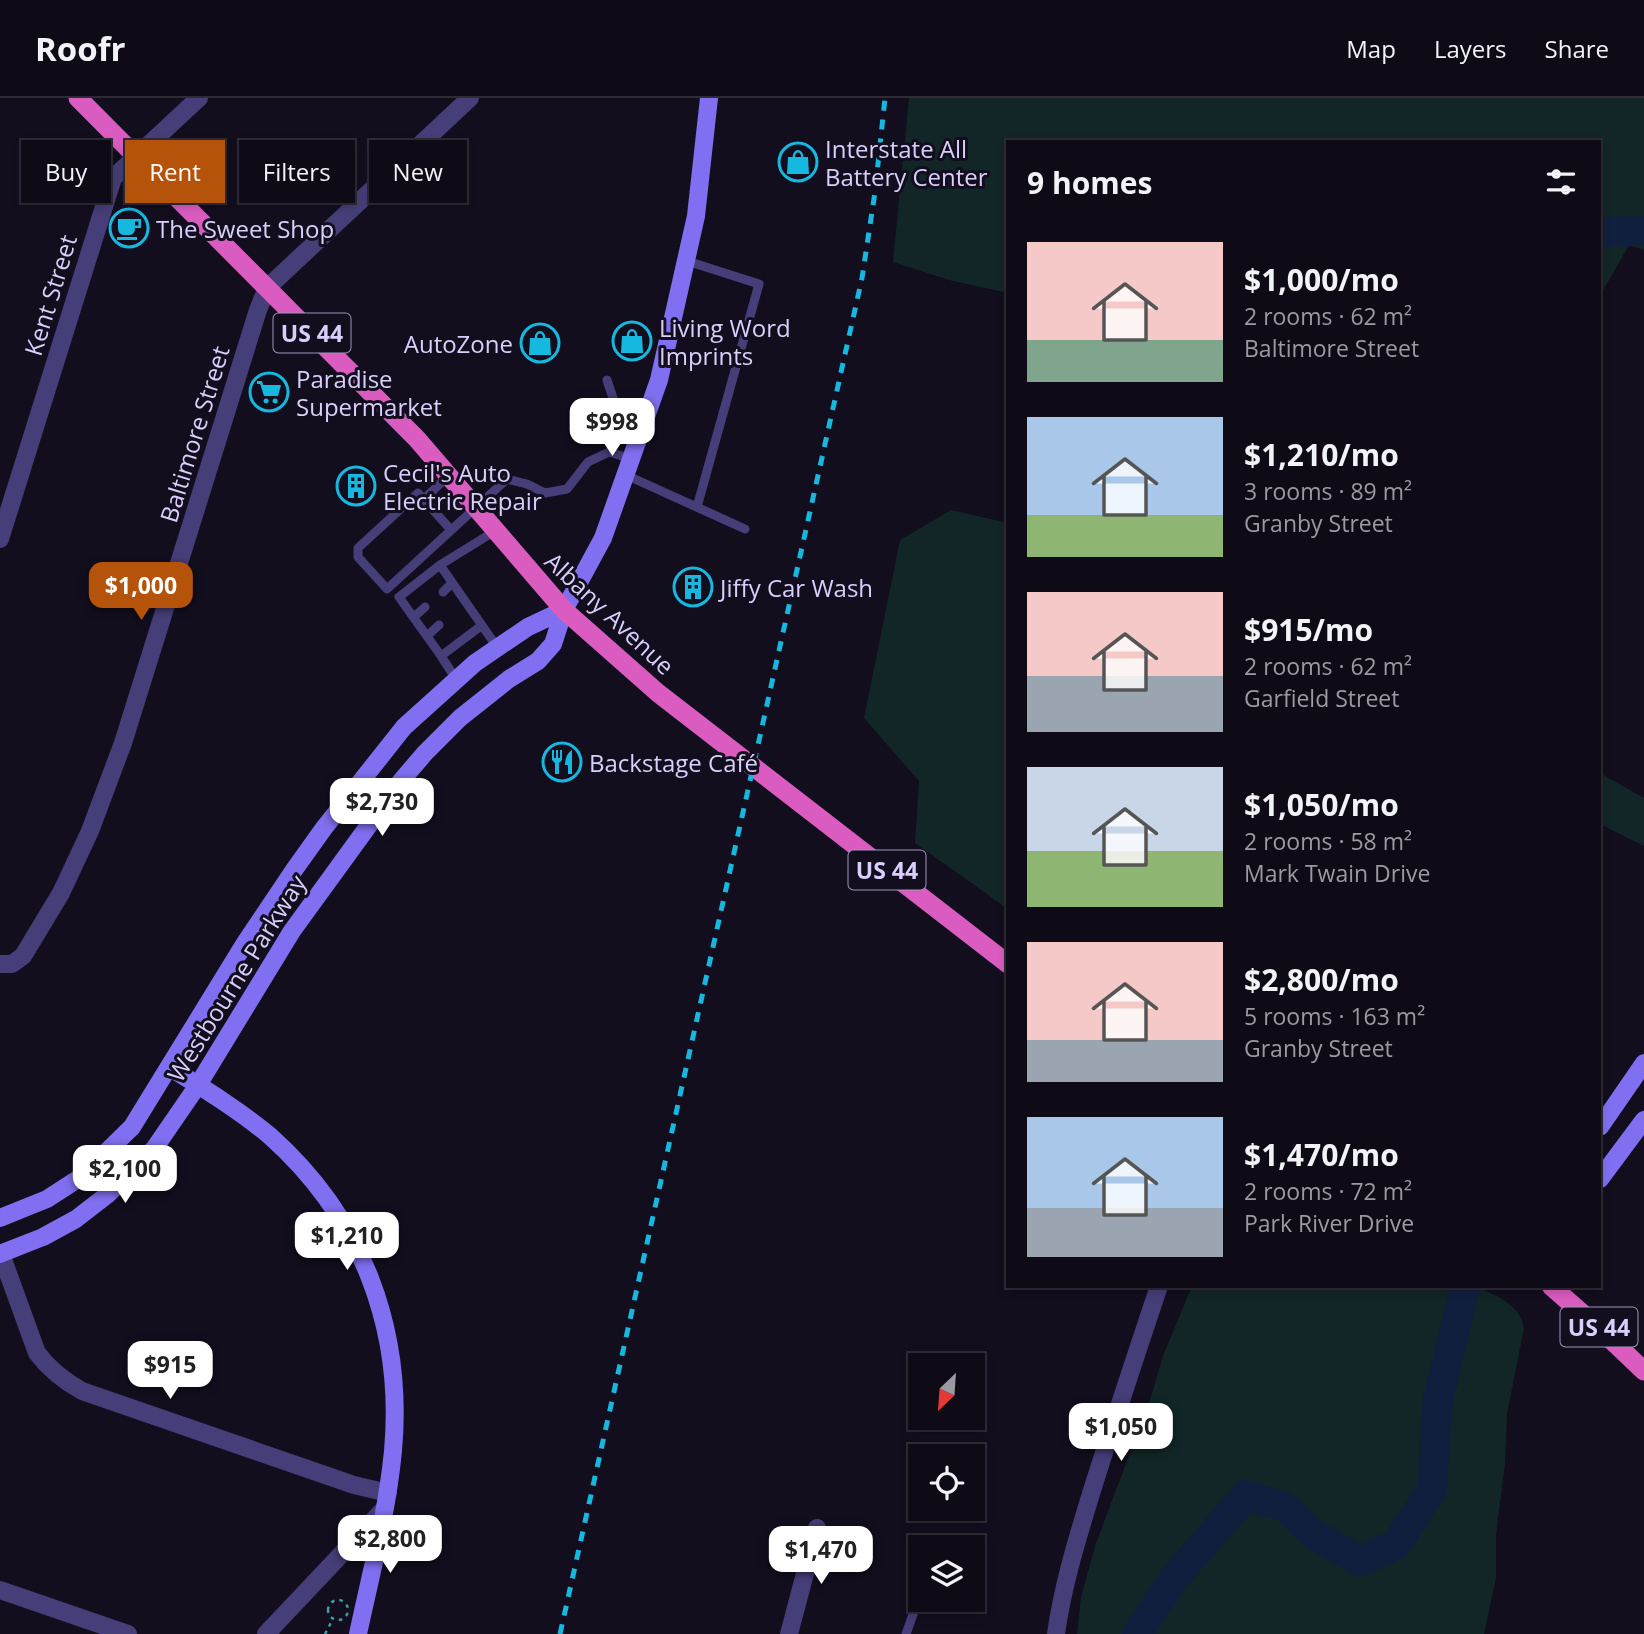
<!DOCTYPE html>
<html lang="en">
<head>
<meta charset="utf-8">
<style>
	body { margin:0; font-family:"Open Sans",sans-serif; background:#17131f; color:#f1f3f6; height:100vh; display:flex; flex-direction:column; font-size:26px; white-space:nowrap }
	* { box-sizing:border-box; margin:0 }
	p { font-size:23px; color:#9b9aa1 }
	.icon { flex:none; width:38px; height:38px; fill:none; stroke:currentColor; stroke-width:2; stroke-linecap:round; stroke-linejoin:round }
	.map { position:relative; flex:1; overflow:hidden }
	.details { position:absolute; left:1006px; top:42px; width:595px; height:1148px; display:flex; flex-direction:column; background:#0e0a16; border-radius:0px; box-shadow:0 4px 10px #0003,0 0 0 2px #2e2b35 }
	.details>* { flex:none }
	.guide { position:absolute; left:21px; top:42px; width:665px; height:63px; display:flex; gap:14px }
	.needle { width:46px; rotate:205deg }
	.fabs { position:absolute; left:908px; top:1255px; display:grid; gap:14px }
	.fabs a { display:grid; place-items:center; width:77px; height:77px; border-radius:0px; background:#0e0a16; box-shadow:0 4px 10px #0003,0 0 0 2px #2e2b35; font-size:35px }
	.price { position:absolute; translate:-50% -60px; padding:0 16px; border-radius:14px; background:#fff; color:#222; font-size:23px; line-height:46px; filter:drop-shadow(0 2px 4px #0008) }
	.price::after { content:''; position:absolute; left:50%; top:42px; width:21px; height:16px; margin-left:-10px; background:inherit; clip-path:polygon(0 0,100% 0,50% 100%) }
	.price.current { background:#b45309; color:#fff }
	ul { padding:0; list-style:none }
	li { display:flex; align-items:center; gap:21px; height:175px; padding:0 21px }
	li span { display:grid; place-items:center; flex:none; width:196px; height:140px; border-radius:0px; color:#555 }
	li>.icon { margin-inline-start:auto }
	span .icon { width:84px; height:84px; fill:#fffc; stroke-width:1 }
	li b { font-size:30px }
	h2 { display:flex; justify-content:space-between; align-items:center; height:84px; padding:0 21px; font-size:30px }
	.tag { padding:0 24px; border-radius:0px; background:#0e0a16; box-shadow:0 4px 10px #0003,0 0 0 2px #2e2b35; font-size:24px; line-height:63px }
	.tag.current { background:#b45309; color:#fff }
	header { display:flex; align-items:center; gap:42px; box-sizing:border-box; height:98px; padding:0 35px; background:#0e0a16; border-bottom:2px solid #2e2b35 }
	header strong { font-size:33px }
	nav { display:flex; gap:38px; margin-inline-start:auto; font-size:24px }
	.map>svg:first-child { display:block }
</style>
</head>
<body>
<header>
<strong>Roofr</strong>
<nav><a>Map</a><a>Layers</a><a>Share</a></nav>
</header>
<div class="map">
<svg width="1644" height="1536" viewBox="0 0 1644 1536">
	<rect width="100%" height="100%" fill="#120e1e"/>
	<path fill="#122627" d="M909 0H1644V152L1629 147 1600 198V44H1008V195L949 182 893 164Z
		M951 412 1008 425V811L915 745 919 683 864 620 900 442Z
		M1600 675 1644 700V748L1600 726Z
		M1192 1188H1476C1496 1198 1520 1206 1524 1230L1507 1316 1505 1365 1496 1437V1480L1484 1536H1077L1081 1499 1096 1445 1150 1302 1163 1258Z"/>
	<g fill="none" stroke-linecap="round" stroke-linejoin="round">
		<path stroke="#111f3e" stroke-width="30" d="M1600 134 1644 133
			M1137 1536 1175 1479 1246 1397 1285 1409 1312 1435 1360 1463 1396 1447 1432 1391 1437 1307 1465 1188"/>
		<path stroke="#39a1a5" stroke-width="2.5" stroke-dasharray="3.5 5" stroke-linecap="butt" d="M328 1512a10 10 0 1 1 20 0a10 10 0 1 1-20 0Z
			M325 1536 333 1521"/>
		<path stroke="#463e78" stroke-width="9" d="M687 163 759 186 697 409
			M607 282 617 312 644 327
			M626 377 745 431
			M424 401 448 378
			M451 432 418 395 358 450V459L387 491 507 381 527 386 545 395 567 391 588 364 609 354 632 361
			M495 433 440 467 497 549
			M440 467 399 499 441 558
			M443 494 452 485
			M414 519 425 509
			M427 538 439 527
			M456 581 441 558 481 528
			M906 1536 916 1508"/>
		<path stroke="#463e78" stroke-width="18" d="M0 441 113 80 199 0
			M0 866H12L23 858 61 795 90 733 123 645 258 212 267 190 470 0
			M1 1156 37 1255C50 1272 64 1283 82 1293L354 1387 388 1395
			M0 1492 128 1536
			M789 1536 817 1430"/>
		<path stroke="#463e78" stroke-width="18" d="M266 1536 385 1410
			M1056 1536C1063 1485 1079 1435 1094 1386 1115 1320 1137 1254 1159 1188"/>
		<path stroke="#8070f1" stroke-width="18" d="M169 969C203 990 239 1012 270 1038 362 1120 404 1231 393 1353 387 1415 371 1475 358 1536
			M1600 1029 1644 965
			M1600 1081 1644 1022
			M0 1120 47 1101 81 1079 132 1029 245 845 294 772 324 730 404 629 475 565 528 529 564 512
			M0 1156 43 1139 76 1121 107 1097 154 1051 198 987 292 833 401 683 425 655 460 620 509 581 538 563 553 546 564 512 603 440 659 282 696 118 709 0"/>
		<path stroke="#db5cc0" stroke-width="19" d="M78 0 417 341 564 512 658 595 1008 866
			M1551 1188 1601 1232 1644 1273"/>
		<path stroke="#16b8e0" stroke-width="5" stroke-dasharray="10 9" stroke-linecap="butt" d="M560 1536 862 180 875 94 885 0"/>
	</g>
	<defs>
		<symbol id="shop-ring" viewBox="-11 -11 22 22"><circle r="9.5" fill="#120e1e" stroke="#16b8e0" stroke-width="1.5"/><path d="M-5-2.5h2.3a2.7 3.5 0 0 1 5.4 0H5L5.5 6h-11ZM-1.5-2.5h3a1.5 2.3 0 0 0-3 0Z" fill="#16b8e0"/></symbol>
		<symbol id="cafe-ring" viewBox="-11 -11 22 22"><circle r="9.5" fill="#120e1e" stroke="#16b8e0" stroke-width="1.5"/><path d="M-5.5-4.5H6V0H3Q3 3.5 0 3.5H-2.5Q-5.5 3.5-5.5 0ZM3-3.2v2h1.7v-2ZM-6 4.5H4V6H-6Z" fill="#16b8e0"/></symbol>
		<symbol id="supermarket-ring" viewBox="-11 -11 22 22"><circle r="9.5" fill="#120e1e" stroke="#16b8e0" stroke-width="1.5"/><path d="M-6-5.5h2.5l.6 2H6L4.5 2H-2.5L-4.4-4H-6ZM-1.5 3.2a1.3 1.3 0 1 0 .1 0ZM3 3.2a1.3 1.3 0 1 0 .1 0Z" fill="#16b8e0"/></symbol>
		<symbol id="building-ring" viewBox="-11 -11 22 22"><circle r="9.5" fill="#120e1e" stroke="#16b8e0" stroke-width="1.5"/><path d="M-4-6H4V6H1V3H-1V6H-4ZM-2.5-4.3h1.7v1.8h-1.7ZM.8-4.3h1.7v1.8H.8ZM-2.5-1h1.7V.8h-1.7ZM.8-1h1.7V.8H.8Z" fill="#16b8e0"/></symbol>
		<symbol id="restaurant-ring" viewBox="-11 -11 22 22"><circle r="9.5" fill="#120e1e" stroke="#16b8e0" stroke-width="1.5"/><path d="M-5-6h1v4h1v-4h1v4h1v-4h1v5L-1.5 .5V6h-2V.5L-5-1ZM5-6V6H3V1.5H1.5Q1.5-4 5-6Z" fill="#16b8e0"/></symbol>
	</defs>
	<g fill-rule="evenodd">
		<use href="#shop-ring" x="776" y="42" width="44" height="44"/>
		<use href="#cafe-ring" x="107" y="108" width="44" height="44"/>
		<use href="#shop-ring" x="610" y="221" width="44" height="44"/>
		<use href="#shop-ring" x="518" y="223" width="44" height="44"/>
		<use href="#supermarket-ring" x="247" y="272" width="44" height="44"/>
		<use href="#building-ring" x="334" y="366" width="44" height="44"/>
		<use href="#building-ring" x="671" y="467" width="44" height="44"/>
		<use href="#restaurant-ring" x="540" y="642" width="44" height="44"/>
	</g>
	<g text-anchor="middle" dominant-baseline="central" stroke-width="6" stroke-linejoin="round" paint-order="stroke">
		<g fill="#120e1e" stroke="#9d95b8" stroke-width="2">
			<rect x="273.5" y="215.5" width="77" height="39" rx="5"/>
			<rect x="848.5" y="752.5" width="77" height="39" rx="5"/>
			<rect x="1560.5" y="1209.5" width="77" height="39" rx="5"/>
		</g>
		<g font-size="23" font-weight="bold" fill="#d9cffa">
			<text x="312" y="235">US 44</text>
			<text x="887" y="772">US 44</text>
			<text x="1599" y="1229">US 44</text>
		</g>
		<g font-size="24" fill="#d9cffa" stroke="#120e1e" text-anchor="start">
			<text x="825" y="50">Interstate All<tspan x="825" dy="28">Battery Center</tspan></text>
			<text x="156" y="130">The Sweet Shop</text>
			<text x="659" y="229">Living Word<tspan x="659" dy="28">Imprints</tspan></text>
			<text x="513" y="245" text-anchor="end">AutoZone</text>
			<text x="296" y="280">Paradise<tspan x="296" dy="28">Supermarket</tspan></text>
			<text x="383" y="374">Cecil's Auto<tspan x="383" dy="28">Electric Repair</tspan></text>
			<text x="720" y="489">Jiffy Car Wash</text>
			<text x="589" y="664">Backstage Café</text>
		</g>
		<g font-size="24" fill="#d9cffa" stroke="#120e1e">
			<text transform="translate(50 197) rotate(-73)">Kent Street</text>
			<text transform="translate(194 336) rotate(-73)">Baltimore Street</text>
			<text transform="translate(610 515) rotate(43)">Albany Avenue</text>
			<text transform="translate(236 880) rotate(-58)">Westbourne Parkway</text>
		</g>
	</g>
</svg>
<div class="fabs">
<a><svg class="needle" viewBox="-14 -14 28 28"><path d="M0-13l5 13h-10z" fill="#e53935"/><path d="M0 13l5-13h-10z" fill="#9b9aa1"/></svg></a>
<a><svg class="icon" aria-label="locate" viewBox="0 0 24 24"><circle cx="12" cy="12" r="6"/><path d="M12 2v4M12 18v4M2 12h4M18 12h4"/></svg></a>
<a><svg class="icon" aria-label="layers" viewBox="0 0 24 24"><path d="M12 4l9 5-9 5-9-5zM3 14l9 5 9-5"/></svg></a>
</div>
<b class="price" style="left:612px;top:360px">$998</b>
<b class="price current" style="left:141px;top:524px">$1,000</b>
<b class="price" style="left:382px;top:740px">$2,730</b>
<b class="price" style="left:125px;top:1107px">$2,100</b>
<b class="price" style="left:347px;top:1174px">$1,210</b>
<b class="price" style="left:170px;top:1303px">$915</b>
<b class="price" style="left:1121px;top:1365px">$1,050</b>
<b class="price" style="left:390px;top:1477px">$2,800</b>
<b class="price" style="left:821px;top:1488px">$1,470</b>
<div class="guide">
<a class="tag">Buy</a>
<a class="tag current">Rent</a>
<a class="tag">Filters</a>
<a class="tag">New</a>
</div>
<section class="details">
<h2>9 homes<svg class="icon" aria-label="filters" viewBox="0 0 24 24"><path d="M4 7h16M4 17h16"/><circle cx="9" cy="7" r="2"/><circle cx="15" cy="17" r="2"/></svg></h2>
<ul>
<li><span style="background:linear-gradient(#f6c9c9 70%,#7fa58c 0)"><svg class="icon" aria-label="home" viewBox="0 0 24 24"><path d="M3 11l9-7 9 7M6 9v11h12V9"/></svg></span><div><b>$1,000/mo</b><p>2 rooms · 62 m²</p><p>Baltimore Street</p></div></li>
<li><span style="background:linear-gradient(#a9c7e8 70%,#8fb573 0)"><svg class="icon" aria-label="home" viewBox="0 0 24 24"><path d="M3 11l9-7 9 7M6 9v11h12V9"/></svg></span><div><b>$1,210/mo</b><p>3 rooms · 89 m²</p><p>Granby Street</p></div></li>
<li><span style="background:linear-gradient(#f6c9c9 60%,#9aa5b1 0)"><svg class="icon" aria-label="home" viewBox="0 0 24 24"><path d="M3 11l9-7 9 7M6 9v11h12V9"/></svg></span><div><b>$915/mo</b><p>2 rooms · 62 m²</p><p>Garfield Street</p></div></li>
<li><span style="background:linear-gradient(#c9d6e8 60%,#8fb573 0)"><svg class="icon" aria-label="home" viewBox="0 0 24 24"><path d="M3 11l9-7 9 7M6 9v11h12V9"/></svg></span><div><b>$1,050/mo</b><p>2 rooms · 58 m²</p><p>Mark Twain Drive</p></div></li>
<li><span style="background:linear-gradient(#f6c9c9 70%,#9aa5b1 0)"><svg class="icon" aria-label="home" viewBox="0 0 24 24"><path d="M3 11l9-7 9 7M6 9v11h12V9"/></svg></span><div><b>$2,800/mo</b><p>5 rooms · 163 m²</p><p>Granby Street</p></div></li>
<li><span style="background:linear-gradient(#a9c7e8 65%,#9aa5b1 0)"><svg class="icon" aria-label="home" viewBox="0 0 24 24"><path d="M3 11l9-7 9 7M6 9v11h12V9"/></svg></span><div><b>$1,470/mo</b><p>2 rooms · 72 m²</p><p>Park River Drive</p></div></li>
</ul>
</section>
</div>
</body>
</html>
